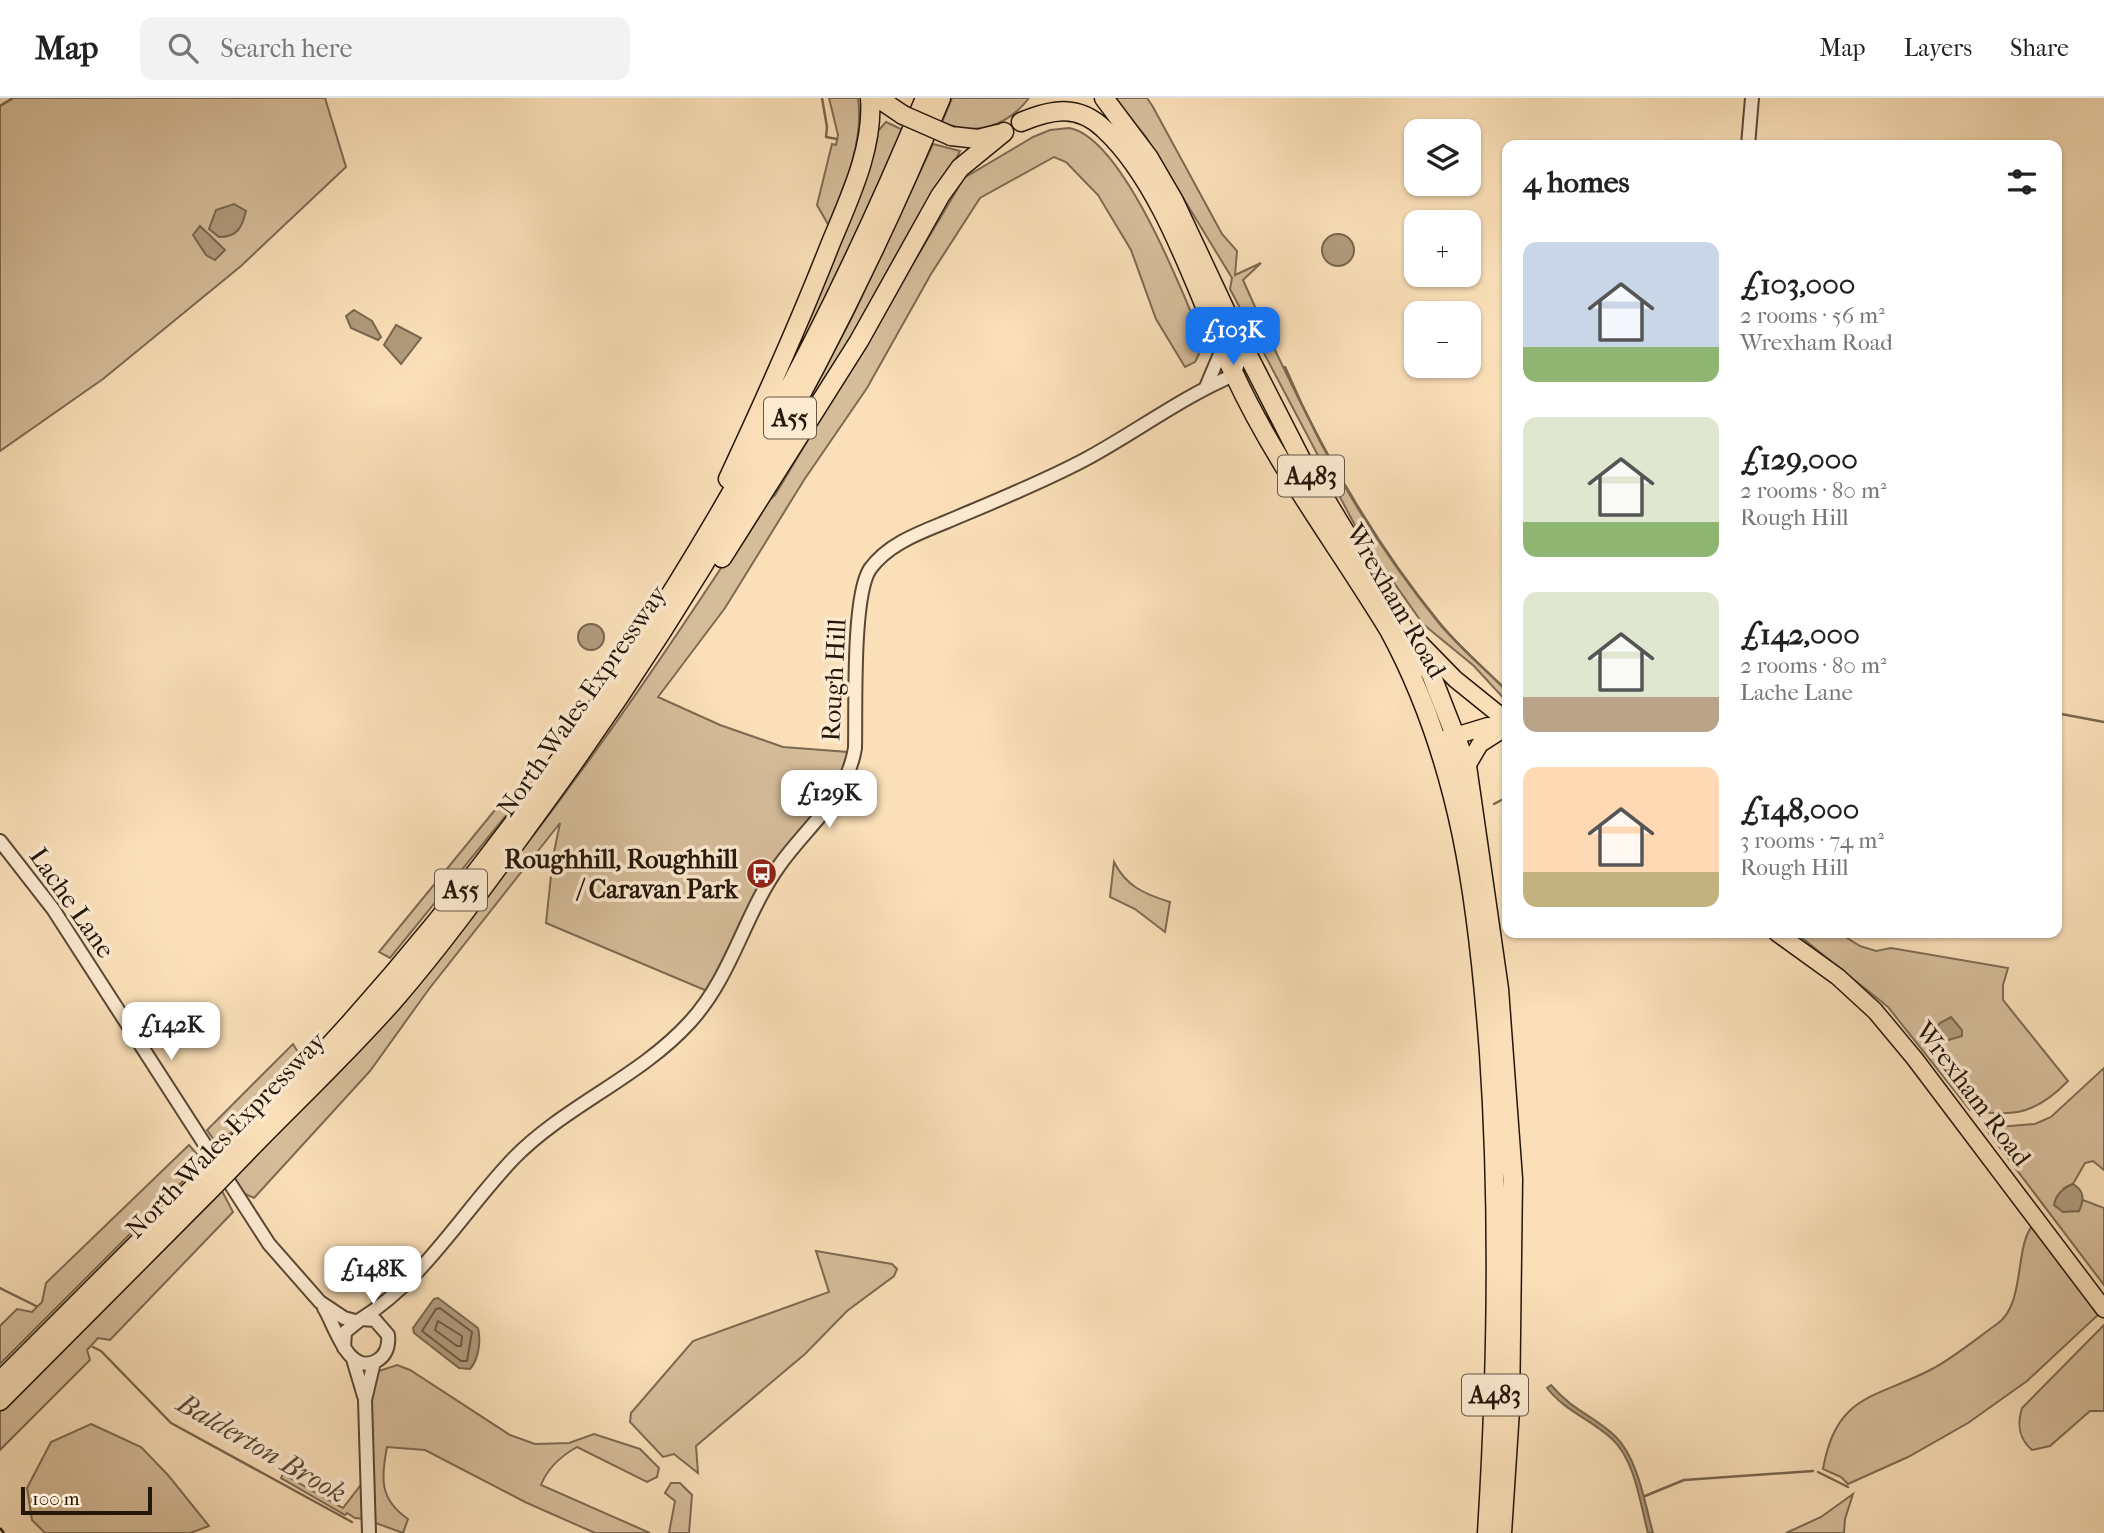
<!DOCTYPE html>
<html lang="en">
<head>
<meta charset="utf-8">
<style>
	body { margin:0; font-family:"IM FELL French Canon",serif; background:#f2f2f2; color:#222; height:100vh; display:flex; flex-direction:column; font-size:26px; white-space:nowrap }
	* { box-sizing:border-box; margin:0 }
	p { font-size:23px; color:#767676 }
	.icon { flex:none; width:38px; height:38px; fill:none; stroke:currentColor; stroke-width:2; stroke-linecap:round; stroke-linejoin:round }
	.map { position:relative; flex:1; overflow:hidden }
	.sheet { position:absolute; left:1502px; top:42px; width:560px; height:798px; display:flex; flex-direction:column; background:#fff; border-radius:14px; box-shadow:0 2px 5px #0004 }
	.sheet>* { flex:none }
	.buttons { position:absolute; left:1404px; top:21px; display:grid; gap:14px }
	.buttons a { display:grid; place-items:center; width:77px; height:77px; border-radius:14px; background:#fff; box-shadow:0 2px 5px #0004; font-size:35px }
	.scale { position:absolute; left:21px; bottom:18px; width:131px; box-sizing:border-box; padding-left:7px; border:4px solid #241609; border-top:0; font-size:19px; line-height:24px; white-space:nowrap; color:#241609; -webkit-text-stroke:5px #fcead1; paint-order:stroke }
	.price { position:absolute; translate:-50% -60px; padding:0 16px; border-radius:14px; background:#fff; color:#222; font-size:23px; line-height:46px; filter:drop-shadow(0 2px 4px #0008) }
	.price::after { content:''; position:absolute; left:50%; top:42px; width:21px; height:16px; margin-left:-10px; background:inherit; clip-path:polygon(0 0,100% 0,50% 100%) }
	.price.current { background:#1a73e8; color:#fff }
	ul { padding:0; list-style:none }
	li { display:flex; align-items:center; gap:21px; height:175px; padding:0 21px }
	li span { display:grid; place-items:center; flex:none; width:196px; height:140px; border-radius:14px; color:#555 }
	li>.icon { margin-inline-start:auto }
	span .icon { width:84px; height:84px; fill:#fffc; stroke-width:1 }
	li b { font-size:30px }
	h2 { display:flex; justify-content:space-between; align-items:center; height:84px; padding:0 21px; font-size:30px }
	header { display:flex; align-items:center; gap:42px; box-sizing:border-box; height:98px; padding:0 35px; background:#fff; border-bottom:2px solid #e0e0e0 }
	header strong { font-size:33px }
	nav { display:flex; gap:38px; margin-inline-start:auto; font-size:24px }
	.search { width:490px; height:63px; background:#f2f2f2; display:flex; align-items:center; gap:18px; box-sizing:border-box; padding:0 24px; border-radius:14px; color:#767676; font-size:26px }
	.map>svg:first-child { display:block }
</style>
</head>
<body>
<header>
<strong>Map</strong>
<div class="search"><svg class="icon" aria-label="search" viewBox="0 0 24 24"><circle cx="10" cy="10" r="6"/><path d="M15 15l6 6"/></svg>Search here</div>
<nav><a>Map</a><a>Layers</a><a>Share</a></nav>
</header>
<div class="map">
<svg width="2104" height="1435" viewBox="0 0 2104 1435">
	<rect width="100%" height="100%" fill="#fadfb8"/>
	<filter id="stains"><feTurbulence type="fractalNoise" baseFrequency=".00286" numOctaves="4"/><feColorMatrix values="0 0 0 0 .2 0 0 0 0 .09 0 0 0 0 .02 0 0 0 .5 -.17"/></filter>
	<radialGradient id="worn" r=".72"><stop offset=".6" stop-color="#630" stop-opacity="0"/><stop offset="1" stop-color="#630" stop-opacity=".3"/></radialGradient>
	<path fill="#d6bd9a" stroke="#7d6a52" stroke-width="2" d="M13 0H325L346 69 241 168 103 281 0 353V8Z
		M829 0H858C864 44 845 87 829 128L817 107 832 46 836 47 838 37Z
		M952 0H1029C1008 28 975 39 942 24Z
		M1114 0H1147L1153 9 1222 136 1237 153 1235 177 1261 165 1243 182C1296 302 1356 422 1439 524 1459 549 1484 570 1507 593V604L1474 568 1423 526 1359 435 1230 191 1232 180 1146 39Z
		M886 24 903 32 862 129 751 348 865 78 878 33Z
		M1069 30C1123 39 1184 197 1204 246L1195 264 1185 269 1156 221 1131 152 1098 97 1066 64 1054 59 980 100 931 176 867 290 804 382 725 510 658 599 720 627 783 649 848 654 842 681 707 893 546 825 553 759 560 725 429 891 370 973 254 1100 241 1094 232 1083C330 979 426 874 515 761 603 648 683 529 761 409L775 397 964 80 1033 39 1050 32Z
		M933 46 960 53 949 75 763 389 853 217Z
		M499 707 508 715 390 860 379 854Z
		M1114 764C1126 788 1144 796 1170 804L1165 834 1135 811 1110 799Z
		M1796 835H1839L1860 848 1876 853 1891 850 2008 870 2003 887V902L2068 983C2037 1015 2014 1020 1970 1012L1888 909Z
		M293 946 302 961 218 1048 207 1032Z
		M2104 970V1072L2093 1063 2085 1065 2073 1086 2064 1090 2078 1113 2083 1102 2104 1110V1187L1985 1030 2035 1026 2051 1019Z
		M189 1047 203 1063 0 1266V1228L17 1211 32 1214 42 1204 46 1185Z
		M221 1091 233 1114 110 1242 98 1240 87 1252 90 1262 0 1352V1314Z
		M2033 1127 2100 1215 2027 1283 1968 1325 1908 1359 1848 1386 1841 1379 1823 1371C1836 1295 1876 1301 1934 1270 1957 1257 1980 1238 1997 1226 2026 1206 2014 1148 2033 1127Z
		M816 1153 892 1166 897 1171 894 1178 847 1213 805 1256 696 1348 698 1375 674 1356 663 1359 630 1324 631 1315 693 1243 829 1194Z
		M2104 1227V1313H2090L2050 1348 2032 1352C2018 1340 2017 1326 2022 1310Z
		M397 1267 410 1272 510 1337 535 1346 569 1345 594 1336 640 1351 659 1370 657 1379 647 1384 577 1349C561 1358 548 1369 541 1387L650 1435H595L525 1404 425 1352 387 1349C381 1380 379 1401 408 1421L403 1435 373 1424 369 1305 376 1274Z
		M91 1326 141 1349 168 1377 209 1428 190 1435H45L32 1422 27 1390 51 1344Z
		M283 1376 343 1410 360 1388 365 1395V1421L355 1420 347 1415 345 1417 281 1380Z
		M671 1385H680L692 1397 689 1435H669L675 1403 665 1395Z
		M1853 1396 1845 1421 1844 1435H1786L1821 1419Z"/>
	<path fill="#b19b7c" stroke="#79664e" stroke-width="2" d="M234 106 246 113C242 129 238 139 219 139L209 131 216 112Z
		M200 128 225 152 215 162 206 157 193 137Z
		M1322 152a16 16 0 1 1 32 0a16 16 0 1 1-32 0Z
		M354 212 372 223 381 239 378 242 351 230 346 218Z
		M396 227 421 240 401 266 384 247Z
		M578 539a13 13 0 1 1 26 0a13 13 0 1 1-26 0Z
		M1951 919 1962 932V938L1942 944 1931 936 1940 925Z
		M2073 1086C2085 1093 2084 1102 2079 1113L2063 1114 2054 1107C2056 1096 2063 1090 2073 1086Z
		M438 1200 478 1230C481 1242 479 1261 470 1271L459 1270 414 1235 413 1230 434 1201Z
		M1551 1287C1573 1313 1594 1318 1615 1338 1638 1360 1645 1406 1653 1435H1648C1640 1405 1635 1361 1611 1340 1590 1321 1565 1313 1547 1290Z"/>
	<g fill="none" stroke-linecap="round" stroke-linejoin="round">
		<path stroke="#6a5842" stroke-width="2" d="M440 1210 472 1234 467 1263H461L422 1233 436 1211Z
			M438 1223 462 1238 461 1248H457L435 1232Z"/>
		<path stroke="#79664e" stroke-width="2.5" d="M822 0 827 29 826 39 837 41
			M0 8 13 0
			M1285 269C1324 360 1377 448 1439 525 1459 549 1484 570 1507 593
			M2056 615 2104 624
			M1494 706 1507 699
			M0 1190 36 1208
			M93 1249 101 1253 171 1325 352 1424
			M1818 1374 1848 1389
			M1645 1398 1684 1382 1813 1373"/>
		<defs>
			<path id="minor" d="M1748 47 1752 0
				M1206 289 1220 256V247
				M0 743 53 811 269 1146 320 1204 344 1220 355 1223
				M324 1210C335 1227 348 1280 378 1262 387 1256 389 1247 388 1237L375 1222 361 1221 345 1234 344 1250
				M361 1221C424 1182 463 1113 514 1060 566 1007 639 980 690 924 732 878 744 817 779 768 807 728 847 700 855 650 856 612 852 498 870 471 888 446 919 435 946 424 993 404 1041 385 1086 361 1136 334 1182 299 1234 277L1240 260 1236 247
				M353 1261 364 1298
				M369 1435 365 1302 374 1264"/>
			<path id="major" d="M1412 537 1455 581 1507 623
				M1445 641 1488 628 1507 629
				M1449 642 1459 681 1460 709
				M1467 668 1480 646 1505 630
				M1777 835 1838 879 1875 913 1915 961 2104 1211"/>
			<path id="highway" d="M878 0 903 17
				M1104 0 1149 60 1174 103 1229 220 1301 361 1431 576 1467 668 1499 891 1513 1081 1510 1312 1502 1435
				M1021 24C1052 11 1078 6 1104 31 1166 88 1199 203 1235 278 1277 368 1338 448 1389 532 1461 665 1478 806 1489 955 1500 1116 1497 1274 1487 1435
				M951 38 978 41 998 36
				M728 381C764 304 799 226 830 147 849 101 874 50 870 0
				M722 460 859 243 940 98 960 70 1004 34
				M236 1046C533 748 765 388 925 0
				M243 1058C293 1006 347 956 395 901 446 842 493 776 539 713 701 491 836 254 941 0
				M0 1283 205 1078
				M0 1303 212 1090"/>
		</defs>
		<use href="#minor" stroke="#5a4835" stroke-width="16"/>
		<use href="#major" stroke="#241609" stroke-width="19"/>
		<use href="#highway" stroke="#241609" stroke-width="21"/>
		<use href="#minor" stroke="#fcead1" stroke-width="12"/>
		<use href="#major" stroke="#fadfb8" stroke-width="16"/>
		<use href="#highway" stroke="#fadfb8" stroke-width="18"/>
		<path stroke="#241609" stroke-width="2.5" stroke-dasharray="12 12" stroke-linecap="butt" d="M0 1430 4 1435"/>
		<defs>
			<path id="highway-bridge" d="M903 17 951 38
				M205 1078 236 1046
				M212 1090 243 1058"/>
		</defs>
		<use href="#highway-bridge" stroke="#241609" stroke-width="21" stroke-linecap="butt"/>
		<use href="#highway-bridge" stroke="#fadfb8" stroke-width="18"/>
	</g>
	<defs>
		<symbol id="bus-disc" viewBox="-11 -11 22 22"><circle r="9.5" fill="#8f2418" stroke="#fcead1"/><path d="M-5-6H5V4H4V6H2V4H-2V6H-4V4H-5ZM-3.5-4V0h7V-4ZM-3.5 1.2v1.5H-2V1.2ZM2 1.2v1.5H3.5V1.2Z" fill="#fff"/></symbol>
	</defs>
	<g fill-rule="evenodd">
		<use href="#bus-disc" x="744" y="758" width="35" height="35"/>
	</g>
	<g text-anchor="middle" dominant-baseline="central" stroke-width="7" stroke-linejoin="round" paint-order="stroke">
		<g fill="#fcead1" stroke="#655645" stroke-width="2">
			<rect x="764" y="299.5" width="52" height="41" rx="5"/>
			<rect x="1278" y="357.5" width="66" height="41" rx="5"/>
			<rect x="435" y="771.5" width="52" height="41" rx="5"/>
			<rect x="1462" y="1276.5" width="66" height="41" rx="5"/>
		</g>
		<g font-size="24" font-weight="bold" fill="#241609">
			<text x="790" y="320">A55</text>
			<text x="1311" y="378">A483</text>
			<text x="461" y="792">A55</text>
			<text x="1495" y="1297">A483</text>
		</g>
		<g font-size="26" fill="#241609" stroke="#fcead1">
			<text transform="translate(1396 503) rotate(60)">Wrexham Road</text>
			<text transform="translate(834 582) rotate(-87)">Rough Hill</text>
			<text transform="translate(582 603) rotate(-55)">North Wales Expressway</text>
			<text transform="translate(72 805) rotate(55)">Lache Lane</text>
			<text transform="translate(1973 996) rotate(53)">Wrexham Road</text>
			<text transform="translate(226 1037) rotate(-46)">North Wales Expressway</text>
		</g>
		<g font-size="26" font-weight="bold" fill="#241609" stroke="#fcead1" text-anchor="end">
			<text x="738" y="761">Roughhill, Roughhill<tspan x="738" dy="30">/ Caravan Park</tspan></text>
		</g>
		<g font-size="28" font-style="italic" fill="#5c4b37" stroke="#fcead1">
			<text transform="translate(262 1350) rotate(30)">Balderton Brook</text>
		</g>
	</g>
	<rect width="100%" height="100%" filter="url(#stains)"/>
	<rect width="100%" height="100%" fill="url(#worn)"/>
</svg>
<div class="buttons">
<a><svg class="icon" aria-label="layers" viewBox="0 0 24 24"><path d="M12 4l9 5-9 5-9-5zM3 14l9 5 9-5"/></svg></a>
<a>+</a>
<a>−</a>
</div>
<div class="scale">100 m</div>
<b class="price current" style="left:1233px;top:269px">£103K</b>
<b class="price" style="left:829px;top:732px">£129K</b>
<b class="price" style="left:171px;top:964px">£142K</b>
<b class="price" style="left:373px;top:1208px">£148K</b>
<section class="sheet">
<h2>4 homes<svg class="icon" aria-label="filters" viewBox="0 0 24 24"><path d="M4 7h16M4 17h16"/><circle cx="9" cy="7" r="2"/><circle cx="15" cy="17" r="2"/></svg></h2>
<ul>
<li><span style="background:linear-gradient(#c9d6e8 75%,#8fb573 0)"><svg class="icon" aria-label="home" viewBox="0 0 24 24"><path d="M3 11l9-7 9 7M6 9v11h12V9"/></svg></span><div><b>£103,000</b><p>2 rooms · 56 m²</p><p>Wrexham Road</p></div></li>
<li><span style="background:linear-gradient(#dfe7d0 75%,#8fb573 0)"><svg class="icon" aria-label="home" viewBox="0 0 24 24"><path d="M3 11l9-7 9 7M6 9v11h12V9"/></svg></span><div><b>£129,000</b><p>2 rooms · 80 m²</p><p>Rough Hill</p></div></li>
<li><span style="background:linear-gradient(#dfe7d0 75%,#b9a48a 0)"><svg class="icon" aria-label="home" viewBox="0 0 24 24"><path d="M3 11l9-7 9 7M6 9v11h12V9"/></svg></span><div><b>£142,000</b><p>2 rooms · 80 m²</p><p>Lache Lane</p></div></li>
<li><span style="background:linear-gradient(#ffd9b3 75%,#c2b280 0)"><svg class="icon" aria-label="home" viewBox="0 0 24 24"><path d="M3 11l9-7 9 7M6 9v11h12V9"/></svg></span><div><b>£148,000</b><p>3 rooms · 74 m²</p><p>Rough Hill</p></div></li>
</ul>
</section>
</div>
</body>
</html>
